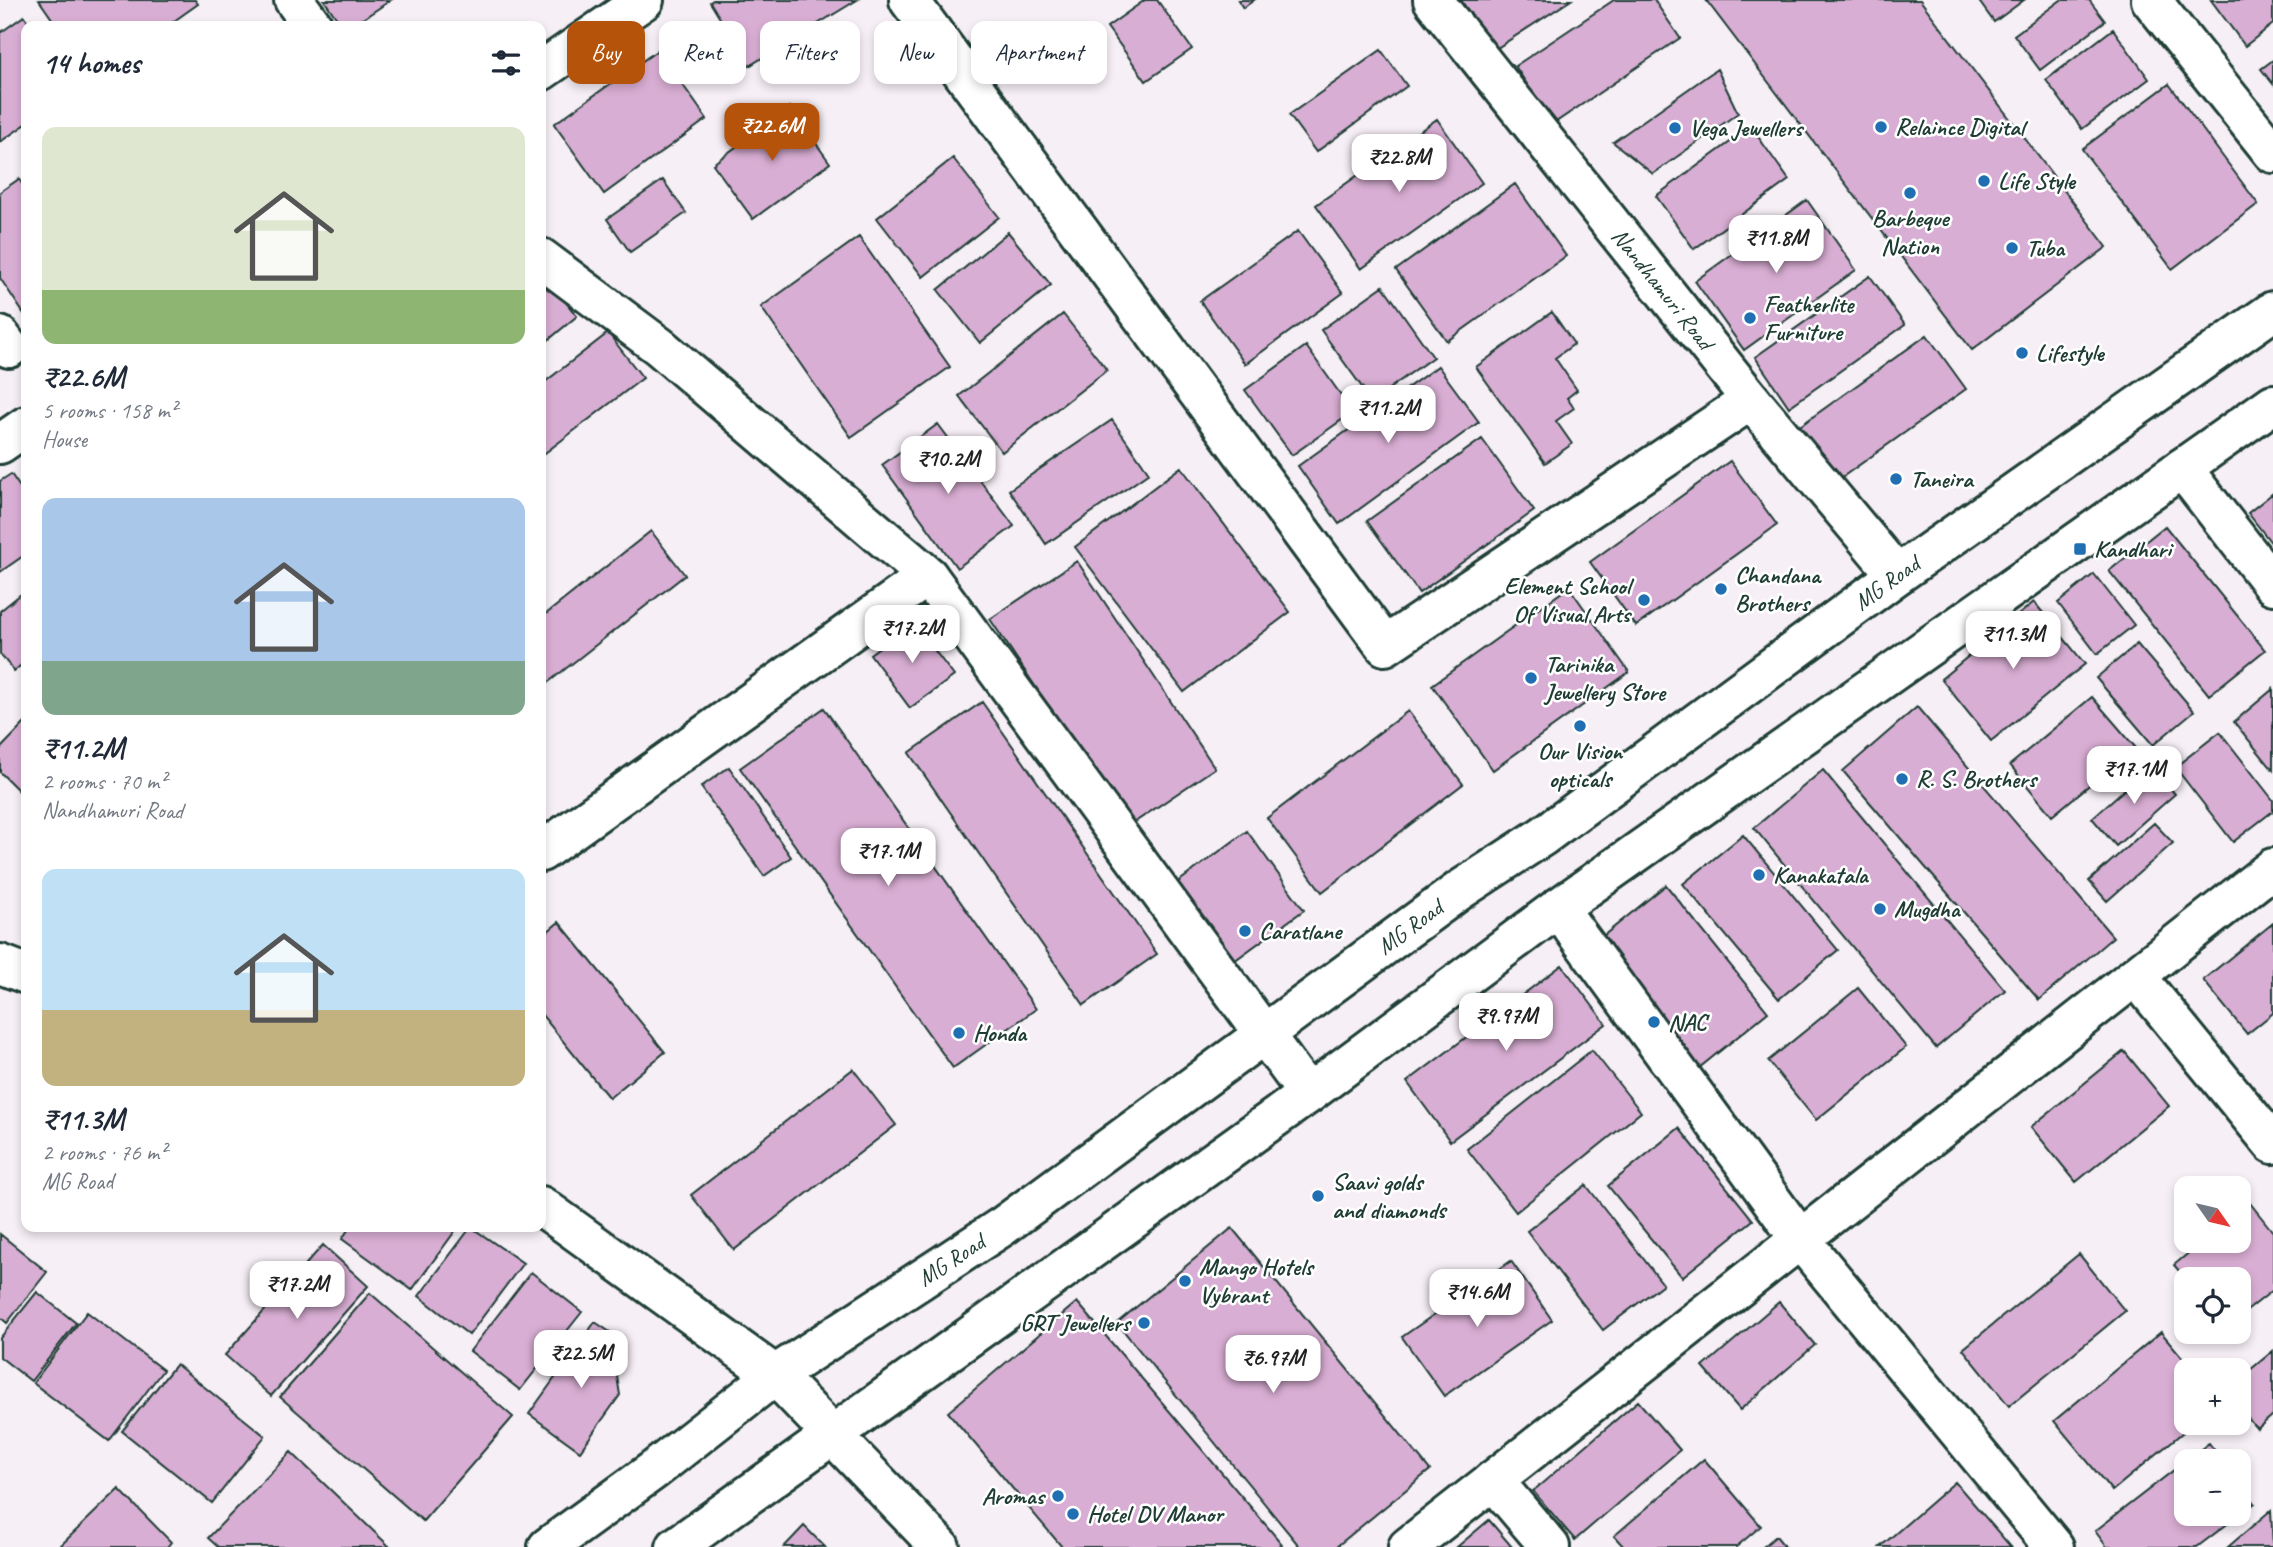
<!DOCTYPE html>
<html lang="en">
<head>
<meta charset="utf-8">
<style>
	body { margin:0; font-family:Caveat,sans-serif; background:#f2f2f3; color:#1f2937; height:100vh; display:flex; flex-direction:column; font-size:26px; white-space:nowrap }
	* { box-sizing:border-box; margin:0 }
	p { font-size:23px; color:#747a83 }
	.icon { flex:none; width:38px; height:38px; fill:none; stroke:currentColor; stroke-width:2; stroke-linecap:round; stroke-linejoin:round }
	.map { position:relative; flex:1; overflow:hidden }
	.panel { position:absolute; left:21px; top:21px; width:525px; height:1211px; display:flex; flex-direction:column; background:#fff; border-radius:14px; box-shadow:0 4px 10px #0003 }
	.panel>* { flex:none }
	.top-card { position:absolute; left:567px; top:21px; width:665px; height:63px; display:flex; gap:14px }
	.needle { width:46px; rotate:124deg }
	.tools { position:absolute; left:2174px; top:1176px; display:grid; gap:14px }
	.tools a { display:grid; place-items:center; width:77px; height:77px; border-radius:14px; background:#fff; box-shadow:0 4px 10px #0003; font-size:35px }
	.price { position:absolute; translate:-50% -60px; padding:0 16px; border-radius:14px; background:#fff; color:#222; font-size:23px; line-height:46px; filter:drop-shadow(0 2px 4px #0008) }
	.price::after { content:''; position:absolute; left:50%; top:42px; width:21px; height:16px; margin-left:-10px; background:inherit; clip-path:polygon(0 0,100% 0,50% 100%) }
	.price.current { background:#b45309; color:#fff }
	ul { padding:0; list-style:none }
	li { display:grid; align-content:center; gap:14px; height:371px; padding:0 21px }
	li span { display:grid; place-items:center; height:217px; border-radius:14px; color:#555 }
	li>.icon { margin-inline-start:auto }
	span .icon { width:126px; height:126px; fill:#fffc; stroke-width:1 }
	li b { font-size:30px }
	h2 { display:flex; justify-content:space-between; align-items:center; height:84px; padding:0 21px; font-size:30px }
	.chip { padding:0 24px; border-radius:14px; background:#fff; box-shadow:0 4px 10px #0003; font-size:24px; line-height:63px }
	.chip.current { background:#b45309; color:#fff }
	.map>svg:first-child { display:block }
</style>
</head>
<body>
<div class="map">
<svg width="2273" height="1547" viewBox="0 0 2273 1547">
	<rect width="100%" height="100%" fill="#f7eff6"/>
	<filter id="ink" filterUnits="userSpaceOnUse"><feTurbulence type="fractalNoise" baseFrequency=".0143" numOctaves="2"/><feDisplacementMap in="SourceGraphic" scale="14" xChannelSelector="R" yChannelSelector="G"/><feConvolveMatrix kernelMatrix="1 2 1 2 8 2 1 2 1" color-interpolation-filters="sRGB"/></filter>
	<g filter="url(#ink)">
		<path fill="#d9aed4" stroke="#1f3d34" stroke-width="2" d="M39 0H195L198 4 167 26H57Z
			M324 0H391L352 26H342Z
			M713 0H857L749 66 710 2Z
			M1145 0H1157L1192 49 1146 81 1107 27Z
			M1238 0H1254L1243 8Z
			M1461 0H1571L1494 50Z
			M1614 0H1654L1680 38 1553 124 1515 66Z
			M1706 0H1920L2107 247 1972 350Z
			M1978 0H2024L1994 22Z
			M2061 0H2089L2105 21 2040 70 2014 35Z
			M2211 0H2273V24L2245 46Z
			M24 16 31 26H26V124L0 142V33Z
			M2113 29 2149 79 2082 129 2046 80Z
			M658 50 707 119 604 194 554 124Z
			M1381 50 1407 86 1316 152 1289 115Z
			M2273 60V84L2261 69Z
			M1717 69 1738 113 1653 174 1613 142Z
			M2169 84 2258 204 2172 269 2082 149Z
			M790 107 830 163 753 219 713 164Z
			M1437 119 1482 183 1361 269 1316 205Z
			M1751 127 1789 180 1694 249 1656 196Z
			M953 158 999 217 923 277 877 218Z
			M19 179 26 190V317L0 278V192Z
			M663 180 686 213 630 252 607 219Z
			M1515 184 1566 256 1447 341 1396 270Z
			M1807 200 1856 270 1744 350 1695 281Z
			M1298 231 1343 293 1245 364 1200 301Z
			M1008 232 1051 285 980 343 938 290Z
			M859 237 950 367 851 437 761 307Z
			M1870 276 1905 325 1789 407 1755 357Z
			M548 280 577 316 541 346V286Z
			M1383 286 1433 357 1372 401 1321 330Z
			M1552 312 1574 344 1555 358 1577 390 1567 398 1574 408 1556 421 1572 444 1545 463 1476 367Z
			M1063 314 1107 370 1002 452 959 396Z
			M608 333 643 378 541 456V385Z
			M1927 335 1966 389 1838 480 1800 426Z
			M1306 346 1353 412 1292 455 1245 390Z
			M1438 366 1479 422 1339 524 1298 466Z
			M1112 420 1149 473 1046 544 1009 490Z
			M938 424 1014 526 957 568 882 465Z
			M1482 439 1534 511 1419 593 1367 521Z
			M1730 461 1777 525 1636 626 1590 562Z
			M1181 467 1290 612 1184 692 1075 547Z
			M11 474 26 496V554L0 572V481Z
			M2273 493V545L2248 513Z
			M2165 526 2265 650 2209 695 2109 571Z
			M651 531 685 575 541 688V618Z
			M1077 561 1215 768 1129 826 990 619Z
			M2094 574 2134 625 2097 654 2058 603Z
			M1569 587 1629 672 1493 770 1432 685Z
			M26 590V661L14 671 0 654V611Z
			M2034 602 2085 664 1991 741 1941 679Z
			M913 622 954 676 910 708 870 654Z
			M2137 644 2194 711 2153 745 2096 678Z
			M2273 689V770L2234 722Z
			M2092 697 2135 747 2052 816 2010 765Z
			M982 702 1157 954 1084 1005 909 753Z
			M1917 707 2113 937 2039 1000 1843 771Z
			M824 708 1036 1009 953 1068 740 768Z
			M1408 711 1463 784 1322 892 1267 818Z
			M26 722V798L0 772V749Z
			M2220 732 2273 800V811L2233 842 2175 767Z
			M2151 766 2175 794 2116 846 2092 818Z
			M729 767 791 857 764 876 701 787Z
			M1823 770 2005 990 1936 1048 1754 828Z
			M2154 823 2173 843 2107 901 2089 881Z
			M1247 831 1304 910 1227 966 1170 888Z
			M1743 835 1838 950 1779 999 1683 884Z
			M1666 885 1768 1012 1699 1068 1597 941Z
			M559 922 665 1052 609 1098 541 1014V937Z
			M2273 923V1013L2247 1034 2203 980Z
			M1562 965 1606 1024 1450 1141 1407 1082Z
			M1858 988 1906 1047 1816 1120 1768 1061Z
			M1592 1050 1641 1112 1516 1212 1467 1149Z
			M2124 1051 2169 1106 2076 1182 2031 1127Z
			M853 1069 896 1125 734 1250 691 1195Z
			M1679 1128 1753 1220 1682 1277 1608 1186Z
			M1586 1185 1663 1284 1603 1330 1527 1231Z
			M2250 1203 2273 1232V1290L2238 1318V1279H2186L2174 1265 2203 1241H2238V1212Z
			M350 1227H458L412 1290 342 1239Z
			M471 1227 523 1263 469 1335 419 1296Z
			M1232 1228 1430 1470 1336 1547H1300L1117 1323Z
			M0 1234 47 1272 7 1323 0 1317Z
			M323 1245 368 1286 271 1396 225 1355Z
			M2079 1254 2125 1311 2009 1406 1963 1349Z
			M1511 1261 1552 1320 1444 1396 1402 1337Z
			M531 1272 582 1312 520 1390 470 1351Z
			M37 1292 76 1323 31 1381 0 1357V1338Z
			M370 1293 513 1417 423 1521 280 1397Z
			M1077 1302 1282 1544 1278 1547H1062L948 1412Z
			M1779 1302 1815 1345 1740 1410 1703 1367Z
			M87 1312 163 1370 109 1441 33 1383Z
			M595 1322 610 1332 620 1395 580 1451 529 1414Z
			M2161 1332 2193 1370H2186V1423H2194L2112 1491 2054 1421Z
			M2273 1351V1415L2257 1429 2238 1407V1380Z
			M176 1364 265 1436 212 1503 122 1431Z
			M1638 1401 1680 1450 1575 1540 1533 1491Z
			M2209 1443 2223 1461H2186V1514H2238V1481L2255 1503 2197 1547H2107L2095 1531Z
			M291 1452 390 1547H218L208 1538Z
			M1704 1459 1761 1526 1736 1547H1624L1614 1536Z
			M1955 1482 2011 1547H1880Z
			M119 1489 171 1542 167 1547H59Z
			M2271 1510 2273 1547H2228Z
			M1489 1520 1512 1547H1457Z
			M804 1526 825 1547H784Z
			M1776 1536 1785 1547H1763Z"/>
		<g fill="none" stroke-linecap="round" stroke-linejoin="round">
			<defs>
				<g id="street">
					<path d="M294 0 313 26"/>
					<path d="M909 0 1385 646 1751 400"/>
					<path id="s1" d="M1433 0 1751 400 1897 575"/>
					<path d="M2151 0 2273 153"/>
					<path d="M541 71 644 0"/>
					<path d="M541 258 660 347 928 576 1308 1094"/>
					<path d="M0 336 9 348"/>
					<path d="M0 444 26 426"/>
					<path d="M2182 468 2273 585"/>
					<path d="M541 852 928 576"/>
					<path d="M1558 908 1800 1239 2054 1547"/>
					<path d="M2136 976 2273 1144"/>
					<path d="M1493 1480 1550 1547"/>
					<path d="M1408 1547 2273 868"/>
				</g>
				<g id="secondary">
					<path d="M0 964 26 974"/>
					<path d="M541 1206 775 1375 940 1547"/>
					<path id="s2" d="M548 1547 654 1470 775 1375 1003 1226 1460 890 1543 836 1897 575 2273 311"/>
					<path d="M676 1547 1308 1094 1558 908 2273 404"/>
				</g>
			</defs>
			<use href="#street" stroke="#1f3d34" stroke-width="44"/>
			<use href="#secondary" stroke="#1f3d34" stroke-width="44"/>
			<use href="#street" stroke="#fff" stroke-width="38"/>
			<use href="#secondary" stroke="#fff" stroke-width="38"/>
		</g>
	</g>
	<g fill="#1f6fb2" stroke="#fff" stroke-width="2.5">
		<circle cx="1881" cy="127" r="7"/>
		<circle cx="1675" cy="128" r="7"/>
		<circle cx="1984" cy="181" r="7"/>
		<circle cx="1910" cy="193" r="7"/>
		<circle cx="2012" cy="248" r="7"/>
		<circle cx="1750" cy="318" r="7"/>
		<circle cx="2022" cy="353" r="7"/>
		<circle cx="1896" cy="479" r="7"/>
		<rect x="2073" y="542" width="14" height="14" rx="3.5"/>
		<circle cx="1721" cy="589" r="7"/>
		<circle cx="1644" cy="600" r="7"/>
		<circle cx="1531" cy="678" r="7"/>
		<circle cx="1580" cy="726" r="7"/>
		<circle cx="1902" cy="779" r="7"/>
		<circle cx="1759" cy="875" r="7"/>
		<circle cx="1880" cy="909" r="7"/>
		<circle cx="1245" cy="931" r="7"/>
		<circle cx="1654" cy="1022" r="7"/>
		<circle cx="959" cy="1033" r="7"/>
		<circle cx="1318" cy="1196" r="7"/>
		<circle cx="1185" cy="1281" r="7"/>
		<circle cx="1144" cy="1323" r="7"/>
		<circle cx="1058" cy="1496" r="7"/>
		<circle cx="1073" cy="1514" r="7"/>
	</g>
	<g text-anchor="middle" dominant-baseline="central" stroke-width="5" stroke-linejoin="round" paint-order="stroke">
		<g font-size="24" font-weight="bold" fill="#1f3d34" stroke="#fff" text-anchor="start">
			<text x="1895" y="127">Relaince Digital</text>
			<text x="1689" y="128">Vega Jewellers</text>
			<text x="1998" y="181">Life Style</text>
			<text x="1910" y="218" text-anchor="middle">Barbeque<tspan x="1910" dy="28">Nation</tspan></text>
			<text x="2026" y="248">Tuba</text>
			<text x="1764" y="304">Featherlite<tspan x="1764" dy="28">Furniture</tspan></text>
			<text x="2036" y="353">Lifestyle</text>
			<text x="1910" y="479">Taneira</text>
			<text x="2094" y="549">Kandhari</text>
			<text x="1735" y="575">Chandana<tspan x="1735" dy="28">Brothers</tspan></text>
			<text x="1630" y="586" text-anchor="end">Element School<tspan x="1630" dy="28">Of Visual Arts</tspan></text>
			<text x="1545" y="664">Tarinika<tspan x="1545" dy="28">Jewellery Store</tspan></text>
			<text x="1580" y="751" text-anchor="middle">Our Vision<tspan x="1580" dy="28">opticals</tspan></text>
			<text x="1916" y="779">R. S. Brothers</text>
			<text x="1773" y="875">Kanakatala</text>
			<text x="1894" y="909">Mugdha</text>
			<text x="1259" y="931">Caratlane</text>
			<text x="1668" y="1022">NAC</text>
			<text x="973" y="1033">Honda</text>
			<text x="1332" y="1182">Saavi golds<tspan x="1332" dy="28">and diamonds</tspan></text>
			<text x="1199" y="1267">Mango Hotels<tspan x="1199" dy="28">Vybrant</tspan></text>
			<text x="1130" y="1323" text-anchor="end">GRT Jewellers</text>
			<text x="1044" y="1496" text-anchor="end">Aromas</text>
			<text x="1087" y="1514">Hotel DV Manor</text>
		</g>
		<g font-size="24" fill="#1f3d34" stroke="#fff">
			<text stroke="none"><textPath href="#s1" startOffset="369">Nandhamuri Road</textPath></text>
			<text stroke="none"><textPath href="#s2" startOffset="1650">MG Road</textPath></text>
			<text stroke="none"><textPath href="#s2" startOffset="1062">MG Road</textPath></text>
			<text stroke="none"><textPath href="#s2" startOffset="495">MG Road</textPath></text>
		</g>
	</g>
</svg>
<div class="tools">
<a><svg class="needle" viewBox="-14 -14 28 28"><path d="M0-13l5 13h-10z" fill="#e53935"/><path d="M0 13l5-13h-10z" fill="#747a83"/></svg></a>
<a><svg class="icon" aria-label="locate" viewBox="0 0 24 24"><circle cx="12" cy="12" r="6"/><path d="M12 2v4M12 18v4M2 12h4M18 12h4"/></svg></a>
<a>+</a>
<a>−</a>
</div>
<b class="price current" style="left:772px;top:163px">₹22.6M</b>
<b class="price" style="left:1399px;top:194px">₹22.8M</b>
<b class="price" style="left:1776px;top:275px">₹11.8M</b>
<b class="price" style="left:1388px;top:445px">₹11.2M</b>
<b class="price" style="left:948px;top:496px">₹10.2M</b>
<b class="price" style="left:912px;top:665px">₹17.2M</b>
<b class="price" style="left:2013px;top:671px">₹11.3M</b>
<b class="price" style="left:2134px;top:806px">₹17.1M</b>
<b class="price" style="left:888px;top:888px">₹17.1M</b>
<b class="price" style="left:1506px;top:1053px">₹9.97M</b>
<b class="price" style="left:297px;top:1321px">₹17.2M</b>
<b class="price" style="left:1477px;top:1329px">₹14.6M</b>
<b class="price" style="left:581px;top:1390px">₹22.5M</b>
<b class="price" style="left:1273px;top:1395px">₹6.97M</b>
<div class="top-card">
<a class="chip current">Buy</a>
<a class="chip">Rent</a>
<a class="chip">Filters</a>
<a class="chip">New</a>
<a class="chip">Apartment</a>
</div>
<section class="panel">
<h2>14 homes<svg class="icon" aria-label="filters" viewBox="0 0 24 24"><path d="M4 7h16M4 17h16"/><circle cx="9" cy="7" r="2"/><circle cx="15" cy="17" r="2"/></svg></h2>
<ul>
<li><span style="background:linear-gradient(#dfe7d0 75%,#8fb573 0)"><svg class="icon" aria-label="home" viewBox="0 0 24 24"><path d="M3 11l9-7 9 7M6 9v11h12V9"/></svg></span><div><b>₹22.6M</b><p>5 rooms · 158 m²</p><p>House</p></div></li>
<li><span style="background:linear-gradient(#a9c7e8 75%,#7fa58c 0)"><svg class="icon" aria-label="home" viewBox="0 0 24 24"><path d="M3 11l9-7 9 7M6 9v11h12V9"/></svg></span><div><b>₹11.2M</b><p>2 rooms · 70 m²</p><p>Nandhamuri Road</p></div></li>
<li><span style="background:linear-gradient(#bfe0f5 65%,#c2b280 0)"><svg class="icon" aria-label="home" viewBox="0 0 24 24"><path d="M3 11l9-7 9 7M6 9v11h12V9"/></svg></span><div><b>₹11.3M</b><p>2 rooms · 76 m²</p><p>MG Road</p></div></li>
</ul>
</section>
</div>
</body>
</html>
